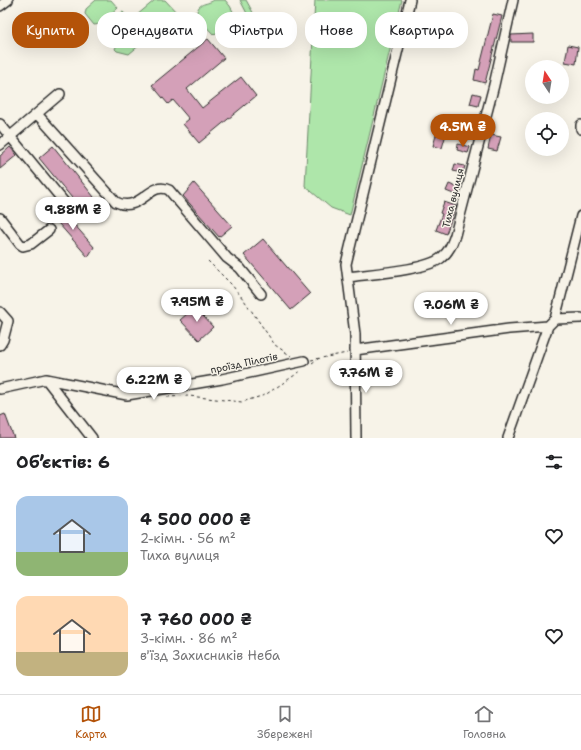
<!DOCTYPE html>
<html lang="uk">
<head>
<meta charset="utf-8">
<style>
	body { margin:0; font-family:"Shantell Sans",sans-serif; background:#f6f6f6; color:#202124; height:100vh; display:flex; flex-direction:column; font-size:15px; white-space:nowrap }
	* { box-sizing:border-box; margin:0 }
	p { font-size:13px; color:#757577 }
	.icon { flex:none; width:22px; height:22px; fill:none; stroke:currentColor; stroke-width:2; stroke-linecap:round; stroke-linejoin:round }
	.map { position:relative; height:438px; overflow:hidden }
	.details { display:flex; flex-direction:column; background:#fff; flex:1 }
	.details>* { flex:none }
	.banner { position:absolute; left:12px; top:12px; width:557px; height:36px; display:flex; gap:8px }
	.needle { width:26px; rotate:348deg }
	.fabs { position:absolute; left:525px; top:60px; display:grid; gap:8px }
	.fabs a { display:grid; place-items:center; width:44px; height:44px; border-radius:50%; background:#fff; box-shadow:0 4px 16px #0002; font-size:20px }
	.price { position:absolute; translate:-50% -34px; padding:0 9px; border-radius:14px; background:#fff; color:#222; font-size:13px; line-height:26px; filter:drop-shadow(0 1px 2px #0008) }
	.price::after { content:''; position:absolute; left:50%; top:24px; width:12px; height:9px; margin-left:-6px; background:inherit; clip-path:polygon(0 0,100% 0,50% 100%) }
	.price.on { background:#b45309; color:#fff }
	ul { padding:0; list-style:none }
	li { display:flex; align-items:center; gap:12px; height:100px; padding:0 16px }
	li span { display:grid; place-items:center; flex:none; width:112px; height:80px; border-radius:12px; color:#555 }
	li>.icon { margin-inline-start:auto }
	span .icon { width:48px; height:48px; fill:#fffc; stroke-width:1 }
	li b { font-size:17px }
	h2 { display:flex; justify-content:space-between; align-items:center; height:48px; padding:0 16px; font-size:17px }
	.pill { padding:0 14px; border-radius:16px; background:#fff; box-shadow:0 4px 16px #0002; font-size:14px; line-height:36px }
	.pill.on { background:#b45309; color:#fff }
	.tab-bar { display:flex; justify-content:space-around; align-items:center; height:56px; border-top:1px solid #e0e0e0; background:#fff; font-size:11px; color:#757577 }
	.tab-bar a { display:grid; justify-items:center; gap:2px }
	.tab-bar .on { color:#b45309 }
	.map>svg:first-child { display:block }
</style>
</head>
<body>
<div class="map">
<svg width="581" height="438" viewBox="0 0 581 438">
	<rect width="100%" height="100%" fill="#f7f3e8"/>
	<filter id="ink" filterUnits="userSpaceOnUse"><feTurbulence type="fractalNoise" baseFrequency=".025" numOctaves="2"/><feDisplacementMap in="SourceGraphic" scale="8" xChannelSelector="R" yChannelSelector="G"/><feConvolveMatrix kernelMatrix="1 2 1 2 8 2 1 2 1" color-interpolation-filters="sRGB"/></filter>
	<g filter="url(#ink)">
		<path fill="#aee6aa" stroke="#6c886a" d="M96 0H111L118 8 101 24 94 25 85 14 86 9Z
			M155 0H165L178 14 154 34 137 15Z
			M214 0H225L230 6 236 17 229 20 214 35 196 16C198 1 205 6 214 0Z
			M240 0H246L256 18 253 25Z
			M315 0H402L350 215 331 208 305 186Z
			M123 12 130 20 131 25 114 39 107 41 100 32C103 24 115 16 123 12Z
			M138 29 147 39 129 54 117 51 115 49C118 41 129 30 138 29Z"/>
		<path fill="#d4a0b8" stroke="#2b2b2b" d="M493 14 502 16 485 83 474 80 476 69 479 70Z
			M533 34V42H511V35Z
			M208 39 224 58 187 89 202 108 241 77 256 96 199 143 183 124 189 119 173 100 168 104 152 85Z
			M568 45 578 47 576 64 565 62Z
			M473 93 481 95 478 106 470 104Z
			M465 120 474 123 472 133 462 131Z
			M437 132 446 134 442 148 433 146Z
			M491 135 501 137 497 151 488 149Z
			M458 144 470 147 468 153 457 150Z
			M53 146 94 197 81 209 39 158Z
			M10 147 17 155 0 169V156Z
			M455 164 465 166 463 173 453 171Z
			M194 183 232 226 219 237 183 196Z
			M449 184 459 188 456 195 446 191Z
			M444 202 456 206 446 234 436 230 442 214 440 213Z
			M59 207 94 247 88 257 51 215Z
			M263 239 310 294 291 310 244 255Z
			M195 307 213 327 199 340 180 320Z
			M5 414 14 438H0V416Z"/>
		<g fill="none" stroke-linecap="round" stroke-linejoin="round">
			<defs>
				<path id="minor" d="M0 6 8 0
					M37 114 116 202C140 214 150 180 169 190L227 258 240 268 261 294
					M0 124 74 214
					M581 125V129
					M0 145 60 94
					M0 218 20 244 23 246 31 244 49 230
					M348 277C369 274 427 270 441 258 449 252 452 244 455 235L494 85 513 0
					M0 312 8 321
					M555 319 581 318
					M0 345 3 340 8 321
					M355 350 509 329 548 326
					M46 379 92 438
					M0 389 46 379 127 395 222 379 304 361
					M356 438 355 334 346 264 410 0
					M508 438 548 326 555 319 581 216"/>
			</defs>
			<use href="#minor" stroke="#2b2b2b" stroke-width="12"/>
			<path stroke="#2b2b2b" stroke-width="1" stroke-dasharray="3 3" stroke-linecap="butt" d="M208 261 231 284 244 300 275 345 291 356
				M311 360 347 353
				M312 363 319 358
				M167 397 189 396 242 402 265 395 301 371"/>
			<use href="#minor" stroke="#f7f3e8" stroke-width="9"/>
		</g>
	</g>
	<g text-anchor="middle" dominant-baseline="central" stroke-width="3" stroke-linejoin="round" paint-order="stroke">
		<g font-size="10" fill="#2b2b2b" stroke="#f7f3e8">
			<text transform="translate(453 198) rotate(-76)">Тиха вулиця</text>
			<text transform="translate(244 363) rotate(-12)">проїзд Пілотів</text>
		</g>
	</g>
</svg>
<div class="fabs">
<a><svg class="needle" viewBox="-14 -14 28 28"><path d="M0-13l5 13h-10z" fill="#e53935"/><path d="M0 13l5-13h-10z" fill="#757577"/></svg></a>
<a><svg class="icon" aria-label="locate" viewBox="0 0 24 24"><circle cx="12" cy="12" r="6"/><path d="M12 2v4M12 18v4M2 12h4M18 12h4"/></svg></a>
</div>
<b class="price on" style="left:463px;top:148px">4.5M ₴</b>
<b class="price" style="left:73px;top:231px">9.88M ₴</b>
<b class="price" style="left:197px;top:323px">7.95M ₴</b>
<b class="price" style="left:451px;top:326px">7.06M ₴</b>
<b class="price" style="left:366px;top:394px">7.76M ₴</b>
<b class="price" style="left:154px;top:401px">6.22M ₴</b>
<div class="banner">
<a class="pill on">Купити</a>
<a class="pill">Орендувати</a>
<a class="pill">Фільтри</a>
<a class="pill">Нове</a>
<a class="pill">Квартира</a>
</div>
</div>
<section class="details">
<h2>Об’єктів: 6<svg class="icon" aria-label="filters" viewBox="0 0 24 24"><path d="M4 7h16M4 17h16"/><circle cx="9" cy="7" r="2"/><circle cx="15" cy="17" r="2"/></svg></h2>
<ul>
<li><span style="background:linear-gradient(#a9c7e8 70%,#8fb573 0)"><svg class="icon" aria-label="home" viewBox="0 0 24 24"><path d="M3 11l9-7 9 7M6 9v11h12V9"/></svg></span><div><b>4 500 000 ₴</b><p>2-кімн. · 56 m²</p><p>Тиха вулиця</p></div><svg class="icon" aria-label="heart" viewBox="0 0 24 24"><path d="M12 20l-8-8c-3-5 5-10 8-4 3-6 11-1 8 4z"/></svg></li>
<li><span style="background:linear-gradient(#ffd9b3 70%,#c2b280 0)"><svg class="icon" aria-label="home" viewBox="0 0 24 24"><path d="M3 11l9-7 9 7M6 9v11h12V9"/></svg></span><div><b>7 760 000 ₴</b><p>3-кімн. · 86 m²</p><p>в'їзд Захисників Неба</p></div><svg class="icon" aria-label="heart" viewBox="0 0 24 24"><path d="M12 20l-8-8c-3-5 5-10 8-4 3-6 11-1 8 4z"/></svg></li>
</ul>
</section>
<nav class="tab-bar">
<a class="on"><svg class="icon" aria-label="map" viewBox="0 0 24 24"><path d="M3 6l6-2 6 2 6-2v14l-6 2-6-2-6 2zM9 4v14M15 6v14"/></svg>Карта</a>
<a><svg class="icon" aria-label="saved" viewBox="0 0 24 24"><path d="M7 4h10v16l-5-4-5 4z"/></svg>Збережені</a>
<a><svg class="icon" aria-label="home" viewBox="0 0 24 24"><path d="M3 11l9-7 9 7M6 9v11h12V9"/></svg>Головна</a>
</nav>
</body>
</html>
